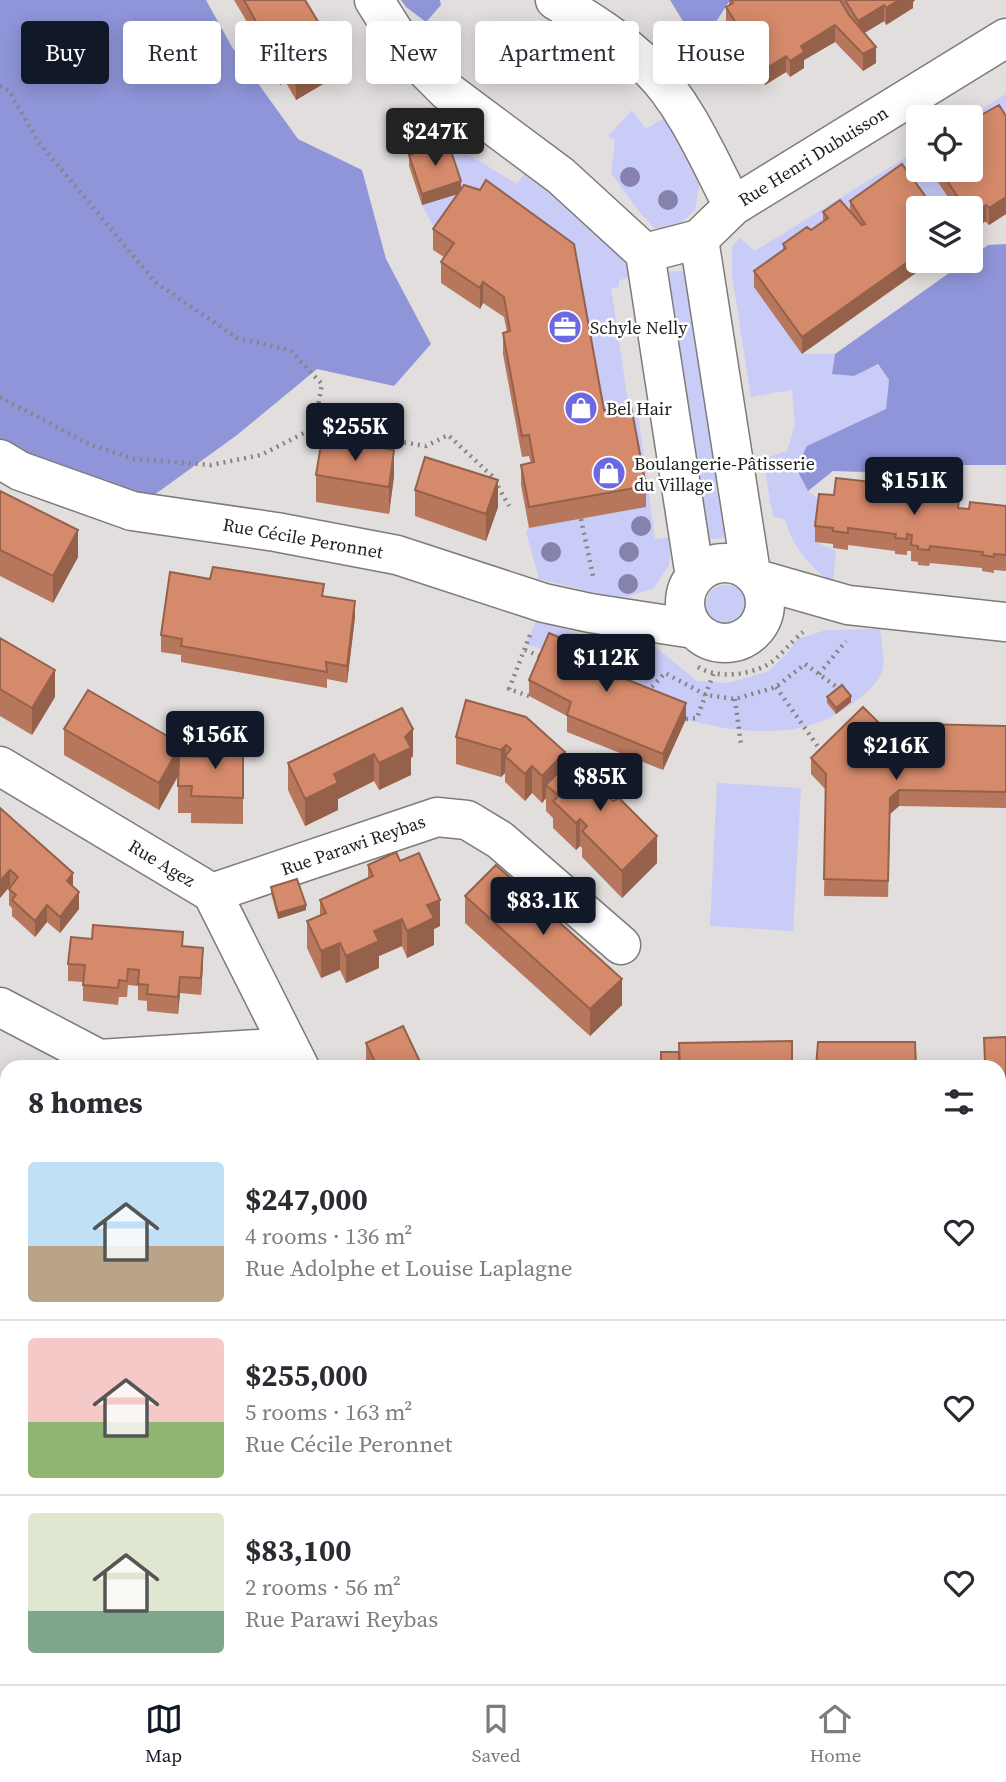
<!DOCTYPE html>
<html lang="en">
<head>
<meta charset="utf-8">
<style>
	body { margin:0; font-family:"Source Serif 4",serif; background:#f7f7f7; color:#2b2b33; height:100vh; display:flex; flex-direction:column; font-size:26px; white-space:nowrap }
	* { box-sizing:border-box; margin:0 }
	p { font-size:23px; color:#7c7c81 }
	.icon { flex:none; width:38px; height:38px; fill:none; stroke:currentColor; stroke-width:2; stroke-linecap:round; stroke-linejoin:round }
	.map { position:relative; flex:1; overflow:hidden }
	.sheet { position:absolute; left:0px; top:1060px; width:1006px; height:625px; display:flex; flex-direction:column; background:#fff; border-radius:21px 21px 0 0; box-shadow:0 4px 18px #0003 }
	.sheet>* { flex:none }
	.guide { position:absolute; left:21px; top:21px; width:964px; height:63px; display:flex; gap:14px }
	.fabs { position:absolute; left:906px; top:105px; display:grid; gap:14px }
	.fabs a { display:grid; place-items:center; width:77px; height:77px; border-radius:7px; background:#fff; box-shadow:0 4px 18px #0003; font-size:35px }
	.price { position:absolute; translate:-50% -60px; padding:0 16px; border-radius:7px; background:#111827; color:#fff; font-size:23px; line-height:46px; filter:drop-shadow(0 2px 4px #0008) }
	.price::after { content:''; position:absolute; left:50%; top:42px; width:21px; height:16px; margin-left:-10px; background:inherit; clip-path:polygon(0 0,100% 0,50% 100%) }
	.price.active { background:#222; color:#fff }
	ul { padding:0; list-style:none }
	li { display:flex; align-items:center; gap:21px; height:175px; padding:0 28px }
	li+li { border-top:2px solid #e1e1e2 }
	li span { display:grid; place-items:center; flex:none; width:196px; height:140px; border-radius:7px; color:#555 }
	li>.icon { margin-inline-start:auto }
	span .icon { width:84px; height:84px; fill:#fffc; stroke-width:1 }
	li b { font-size:30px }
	h2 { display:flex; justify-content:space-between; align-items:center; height:84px; padding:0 28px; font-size:30px }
	.tag { padding:0 24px; border-radius:7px; background:#fff; box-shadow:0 4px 18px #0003; font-size:24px; line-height:63px }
	.tag.active { background:#111827; color:#fff }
	.tabs { display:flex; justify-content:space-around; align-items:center; height:98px; border-top:2px solid #e1e1e2; background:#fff; font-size:19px; color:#7c7c81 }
	.tabs a { display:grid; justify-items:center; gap:4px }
	.tabs .active { color:#111827 }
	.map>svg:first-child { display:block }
</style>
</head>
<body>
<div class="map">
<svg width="1006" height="1684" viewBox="0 0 1006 1684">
	<rect width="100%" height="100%" fill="#e1dedd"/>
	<path fill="#c8ccf7" d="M1006 94V133L971 135V117H969Z
		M632 110 646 129 666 117 701 176 695 210 675 228H654L637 209 611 173 615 140 608 136Z
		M456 147 517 184 525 173C551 193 632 244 628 278L619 280V287L611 288 630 415 638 414 655 539 672 537 669 565 654 588 626 597 607 596 539 579 526 532 529 528 646 507 604 431 441 240 422 205 461 193 448 153Z
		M919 149V170H930L955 208H922L903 181 802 354H835L832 374 854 376 877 364 889 380 886 409 851 427 796 468 808 491 834 512 816 542 836 551 833 583C810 567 792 547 785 519L773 517 763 459 787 451 795 425 792 390 751 397 732 276V246L740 238 755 251Z
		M684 271 695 277 730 537 697 541 667 272Z
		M706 605a20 20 0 1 1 40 0a20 20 0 1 1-40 0Z
		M538 617 582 636 612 643 647 640 697 681 728 683 767 672 786 655 798 639 826 630 880 629C881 641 886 661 882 672 874 690 855 702 840 712 779 750 679 725 620 692 589 675 561 653 526 644Z
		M717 783 801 788 793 931 710 926Z
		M999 1460H1006V1684H814V1678H999Z"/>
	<path fill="#9095da" d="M0 0H206L232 47 298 139 362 170 386 259 431 344 394 386 317 369 237 435 132 511 0 459Z
		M401 0H440L441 5 426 22 406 7Z
		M670 0H730L707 36 689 31Z
		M1006 244V465H953L897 473 833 471 808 491 796 468 807 446 886 409 889 380 878 364 854 376 832 374 835 354 966 261H971V257L988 245Z"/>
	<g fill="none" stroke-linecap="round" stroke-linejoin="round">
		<defs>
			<path id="minor" d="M374 0 405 49 447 91 561 176 645 253
				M555 0C589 20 621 40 650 69 685 103 710 162 733 206
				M699 239 751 573
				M645 253 699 239 733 206 1006 38
				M645 253 695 577
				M0 459 20 471 132 511 276 532 397 555 544 603 590 613 694 629
				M685 603a40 40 0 1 1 80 0a40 40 0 1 1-80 0Z
				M757 579 848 605 1006 622
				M0 766 212 893 300 1068
				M212 893 437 817 467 820 500 840 621 945
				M0 1007 99 1059 289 1047
				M999 1435 1006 1434
				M0 1660 7 1674
				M495 1678V1684"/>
		</defs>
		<use href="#minor" stroke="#7e7b79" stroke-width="41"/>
		<path stroke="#868483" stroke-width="4.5" stroke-dasharray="2 5" stroke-linecap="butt" d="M0 86 9 91 37 140 155 282 237 338 290 350 322 384 314 428
			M0 397 91 445 134 459 211 465 261 455 314 428 426 446 448 435 492 476 509 506
			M581 519 593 576
			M525 650 544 658
			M698 667C717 679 748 675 767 665 778 659 792 641 803 632
			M819 674 846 641
			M776 687 821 751
			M647 692 665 673 706 695 735 699 776 687 805 664 841 690
			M529 696 509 689 530 635
			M735 699 741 745
			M686 719 697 718 714 672"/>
		<use href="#minor" stroke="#fff" stroke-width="38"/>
	</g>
	<g fill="#8582ae">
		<circle cx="630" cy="177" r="10"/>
		<circle cx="668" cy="200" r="10"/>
		<circle cx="641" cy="526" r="10"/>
		<circle cx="551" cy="552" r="10"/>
		<circle cx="629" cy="552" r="10"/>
		<circle cx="628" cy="584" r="10"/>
	</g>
	<path fill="#b7775c" d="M234 0H305L340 74 296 100 285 81 280 85 256 45V37Z
		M729 0H915L913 2V8L886 25 884 21 864 33 876 63 863 71 835 42 804 60V68L790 77 786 72 765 85 726 23V7L729 5Z
		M1006 116V214L989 225 971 208H955L930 170H971Z
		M409 155 461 189 604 410 646 486V507L529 528 521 485V465L531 463 529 456 522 457 503 354V333L507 332 504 317 483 303 480 309 441 283V262L444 257 433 250V229L458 194 422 205 409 166Z
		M902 164 802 354 754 287V271L783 251V244L811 230 823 221V212L850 211V201Z
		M316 475 394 476 389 514 316 502Z
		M872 487 922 496 959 508 969 509 1006 506V571L994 570V573L982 571V568L930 563 929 566 918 565V562L911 561V551H907V555L895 554V551L848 545V550L833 548V544L815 542V526L834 495Z
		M415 490 498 507 486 541 415 516Z
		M0 491 78 557 53 603 0 576Z
		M210 579 324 596 355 617 347 683 327 679V688L181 662V655L161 652V635Z
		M0 638 55 697 32 735 0 716Z
		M625 679 686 719 663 770 567 732V716L529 696V680Z
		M827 697 851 702 836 714 827 703Z
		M466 700 565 766 594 776 657 863 622 898 582 857V848L580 846 576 850 553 828V818L546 811V798L542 803 532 793 525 801 505 782V773L501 777 456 764V737Z
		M402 708 413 756 411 758V775L379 790 374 781 338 799V810L305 826 288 790V763Z
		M879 723 1006 726V808L899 806 890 814 888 897 824 896 826 790 811 774V758Z
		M64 729 181 756 218 757 243 737V824L191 823V813H178V775L159 810 64 755Z
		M0 808 73 886 79 909 60 933 47 922 35 937 12 916V908L9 905V889L10 886 0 898Z
		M400 861 440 926 434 929V945L407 958 402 946 379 956V968L346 983 340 970 321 978 307 948V921L320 916V900L368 878V865Z
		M271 887 306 910 278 919 271 893Z
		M465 896 622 1005 590 1036 465 923Z
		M183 946 203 964 201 995 180 993 178 1014 147 1011V1001L138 1000V986L128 985 127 997H119L118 1005 83 1001V982L68 981V964Z
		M1006 1037V1199H999V1068H984V1038Z
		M366 1043 423 1068H366Z
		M0 1092 7 1107V1228L0 1213Z
		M999 1220H1006V1303H999Z
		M379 1678H426V1684H379Z"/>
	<path fill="#95614b" d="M899 0H915L913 2V8L886 25V8Z
		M884 5V21L858 37V21Z
		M835 25V42L804 60V68L790 77V61L801 46Z
		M876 47V63L863 71V54Z
		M786 56V72L765 85V69Z
		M340 58V74L296 100V84Z
		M285 65V81L280 85V68Z
		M461 181V193L422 205V194Z
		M1006 197V214L989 225V208Z
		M986 205V221L971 231V214Z
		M919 254V261H933L802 354V337Z
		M483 282V303L480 309V288Z
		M394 450V476L389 514V487Z
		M498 480V507L486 541V514Z
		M78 530V557L53 603V576Z
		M355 601V617L347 683V666Z
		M55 670V697L32 735V708Z
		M851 696V702L836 714V708Z
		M686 703V719L663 770V754Z
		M413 729V756L411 758V775L379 790V763Z
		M181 744V771L159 810V783Z
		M506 745 505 773 501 777V750Z
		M565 752V779L546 785V798L542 803V776Z
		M374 754V781L338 799V810L305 826V799L334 774Z
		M532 766V793L525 801V774Z
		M899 790V806L890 814 888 897 890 798Z
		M580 819V846L576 850V823Z
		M657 836V863L622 898V871Z
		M10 870V886L0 898V882Z
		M73 873V889L67 881Z
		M79 892V909L60 933V917Z
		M440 900V926L434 929V945L407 958V931L427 905Z
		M47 905V922L35 937V921Z
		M306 905V910L278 919V913Z
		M402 919V946L379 956V968L346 983V956L374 931Z
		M340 943V970L321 978V951Z
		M203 948V964L201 995V978Z
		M180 977V993L178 1014V997Z
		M622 979V1005L590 1036V1009Z
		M7 1401V1413L0 1416V1405Z"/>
	<path fill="#d58a6b" stroke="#95614b" stroke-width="2" d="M244 0H305L340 58 296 84 285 65 280 68 256 28 259 27Z
		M731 0H840L849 15 876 47 863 54 835 25 801 46 804 52 790 61 786 56 765 69 726 7 733 3Z
		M845 0H899L886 8 884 5 858 21Z
		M999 105 1006 116V197L989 208 986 205 971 214V208H965L940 170H971V118L981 112 983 114Z
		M448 142 461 181 422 194 409 155Z
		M902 164 934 208H919V254L802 337 754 271 786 248 783 244 807 227 811 230 828 218 823 212 840 200 862 225 865 224 850 201Z
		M486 180 574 244 604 410 631 406 646 486 529 507 521 465 534 462 529 435 522 436 503 333 510 331 504 297 483 282 480 288 441 262 454 243 433 229 464 185 480 190Z
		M322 438 394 450 389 487 316 475Z
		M425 457 498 480 486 514 415 490Z
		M836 478 872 482 871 487 882 488 883 484 922 488 921 496 959 500 958 508 969 509 970 502 1006 506V555L994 554V557L982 555 983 552 930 546 929 550 918 549V546L911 545 912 535 907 534V539L895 538 896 534 848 528V533L833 531V528L815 526 819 494 834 495Z
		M0 491 78 530 53 576 0 550Z
		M213 567 324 584 322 596 355 601 347 666 326 662 327 672 181 646 182 639 161 635 170 572 210 579Z
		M549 633 625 665 623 678 686 703 663 754 567 715 571 702 529 680Z
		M0 638 55 670 32 708 0 689Z
		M842 685 851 696 836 708 827 697Z
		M88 690 181 744 159 783 64 729Z
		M466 700 526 717 565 752 542 776 532 766 525 774 505 756 511 749 506 745 501 750 456 737Z
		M863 707 879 723 1006 726V792L899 790 890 798 888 881 824 879 826 774 811 758Z
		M402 708 413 729 405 737 411 748 379 763 374 754 334 774 338 783 305 799 288 763Z
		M219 737H243V798L191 796 192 786H178L179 756 218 757Z
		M576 754 594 772 592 774 611 792 607 796 613 801 619 798 657 836 622 871 582 831 587 826 580 819 576 823 553 801 559 796 546 785Z
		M0 808 73 873 67 881 79 892 60 917 47 905 35 921 12 900 16 895 9 889 18 877 10 870 0 881Z
		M396 852 400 861 419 853 440 900 427 905 434 918 407 931 402 919 374 931 379 941 346 956 340 943 321 951 307 921 326 913 320 900 373 876 368 865Z
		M496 865 622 979 590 1009 465 896Z
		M297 879 306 905 278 913 271 887Z
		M93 925 183 932 182 946 203 948 201 978 180 977 178 997 147 994 148 985 138 984 139 970 128 969 127 981 119 980 118 988 83 985 85 965 68 964 71 937 92 939Z
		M403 1026 423 1068H378L366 1043Z
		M1006 1037V1172L999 1173V1068H992V1062H985L984 1038Z
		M792 1041V1068H680L679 1043Z
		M818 1042H915L916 1068H816Z
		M661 1052H679V1068H661Z
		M0 1092 7 1107V1212L0 1197Z
		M999 1220H1006V1287H999Z
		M7 1327V1401L0 1405V1330Z
		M175 1678H203L206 1684H162Z
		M252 1678H313V1684H253Z
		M380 1678H424L380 1680Z"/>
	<defs>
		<symbol id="office-disc" viewBox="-11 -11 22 22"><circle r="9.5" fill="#6b68e1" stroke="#fff"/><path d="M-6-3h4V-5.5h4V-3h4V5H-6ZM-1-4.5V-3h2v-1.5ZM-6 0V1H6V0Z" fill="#fff"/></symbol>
		<symbol id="shop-disc" viewBox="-11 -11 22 22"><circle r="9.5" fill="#6b68e1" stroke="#fff"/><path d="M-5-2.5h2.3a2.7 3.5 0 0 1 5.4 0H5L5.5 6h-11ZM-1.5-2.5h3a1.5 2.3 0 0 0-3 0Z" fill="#fff"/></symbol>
	</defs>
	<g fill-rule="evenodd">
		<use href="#office-disc" x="546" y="308" width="38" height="38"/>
		<use href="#shop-disc" x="562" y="389" width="38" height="38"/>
		<use href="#shop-disc" x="590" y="454" width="38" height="38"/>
	</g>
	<g text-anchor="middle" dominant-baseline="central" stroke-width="5" stroke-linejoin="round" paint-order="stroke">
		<g font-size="18" fill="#1f1e1d" stroke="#fff">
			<text transform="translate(813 156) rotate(-32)">Rue Henri Dubuisson</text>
			<text transform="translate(303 538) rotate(10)">Rue Cécile Peronnet</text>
			<text transform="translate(353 845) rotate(-19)">Rue Parawi Reybas</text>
			<text transform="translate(162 863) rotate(31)">Rue Agez</text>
		</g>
		<g font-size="18" fill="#1f1e1d" stroke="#fff" text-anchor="start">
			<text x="590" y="327">Schyle Nelly</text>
			<text x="606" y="408">Bel Hair</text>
			<text x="634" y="463">Boulangerie-Pâtisserie<tspan x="634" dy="21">du Village</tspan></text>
		</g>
	</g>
</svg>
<div class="fabs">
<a><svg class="icon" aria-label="locate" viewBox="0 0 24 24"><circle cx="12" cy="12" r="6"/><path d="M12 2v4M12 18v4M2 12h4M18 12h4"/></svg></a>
<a><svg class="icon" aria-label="layers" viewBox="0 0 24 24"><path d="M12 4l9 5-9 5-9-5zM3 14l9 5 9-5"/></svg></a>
</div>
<b class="price active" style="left:435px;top:168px">$247K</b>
<b class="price" style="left:355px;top:463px">$255K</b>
<b class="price" style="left:914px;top:517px">$151K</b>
<b class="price" style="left:606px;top:694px">$112K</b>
<b class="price" style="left:215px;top:771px">$156K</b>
<b class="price" style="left:896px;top:782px">$216K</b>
<b class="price" style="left:600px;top:813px">$85K</b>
<b class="price" style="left:543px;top:937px">$83.1K</b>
<div class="guide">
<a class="tag active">Buy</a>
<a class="tag">Rent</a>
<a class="tag">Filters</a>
<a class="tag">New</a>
<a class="tag">Apartment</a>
<a class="tag">House</a>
</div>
<section class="sheet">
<h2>8 homes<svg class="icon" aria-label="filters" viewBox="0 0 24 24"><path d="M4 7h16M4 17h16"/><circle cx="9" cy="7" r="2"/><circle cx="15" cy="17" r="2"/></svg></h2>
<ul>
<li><span style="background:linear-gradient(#bfe0f5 60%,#b9a48a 0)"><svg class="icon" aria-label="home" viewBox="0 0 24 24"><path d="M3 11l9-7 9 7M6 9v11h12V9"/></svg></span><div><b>$247,000</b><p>4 rooms · 136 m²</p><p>Rue Adolphe et Louise Laplagne</p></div><svg class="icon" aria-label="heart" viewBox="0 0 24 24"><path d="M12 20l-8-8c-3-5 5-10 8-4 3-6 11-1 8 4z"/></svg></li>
<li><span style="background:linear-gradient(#f6c9c9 60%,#8fb573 0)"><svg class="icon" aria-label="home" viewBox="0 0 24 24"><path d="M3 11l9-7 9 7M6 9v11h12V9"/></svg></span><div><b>$255,000</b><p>5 rooms · 163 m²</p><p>Rue Cécile Peronnet</p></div><svg class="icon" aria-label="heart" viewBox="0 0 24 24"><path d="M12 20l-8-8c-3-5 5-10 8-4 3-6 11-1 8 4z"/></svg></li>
<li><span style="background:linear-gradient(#dfe7d0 70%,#7fa58c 0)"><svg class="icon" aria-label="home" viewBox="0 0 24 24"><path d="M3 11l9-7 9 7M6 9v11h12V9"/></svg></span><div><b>$83,100</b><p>2 rooms · 56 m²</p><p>Rue Parawi Reybas</p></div><svg class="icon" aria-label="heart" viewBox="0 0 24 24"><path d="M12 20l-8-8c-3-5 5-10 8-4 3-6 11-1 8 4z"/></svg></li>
</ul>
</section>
</div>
<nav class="tabs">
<a class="active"><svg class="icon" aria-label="map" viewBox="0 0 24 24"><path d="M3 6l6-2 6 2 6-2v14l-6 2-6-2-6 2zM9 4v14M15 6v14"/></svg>Map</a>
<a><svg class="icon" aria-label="saved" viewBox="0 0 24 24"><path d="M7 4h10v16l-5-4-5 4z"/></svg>Saved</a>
<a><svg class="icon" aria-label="home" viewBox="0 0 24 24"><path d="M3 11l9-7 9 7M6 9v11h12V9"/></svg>Home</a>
</nav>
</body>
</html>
